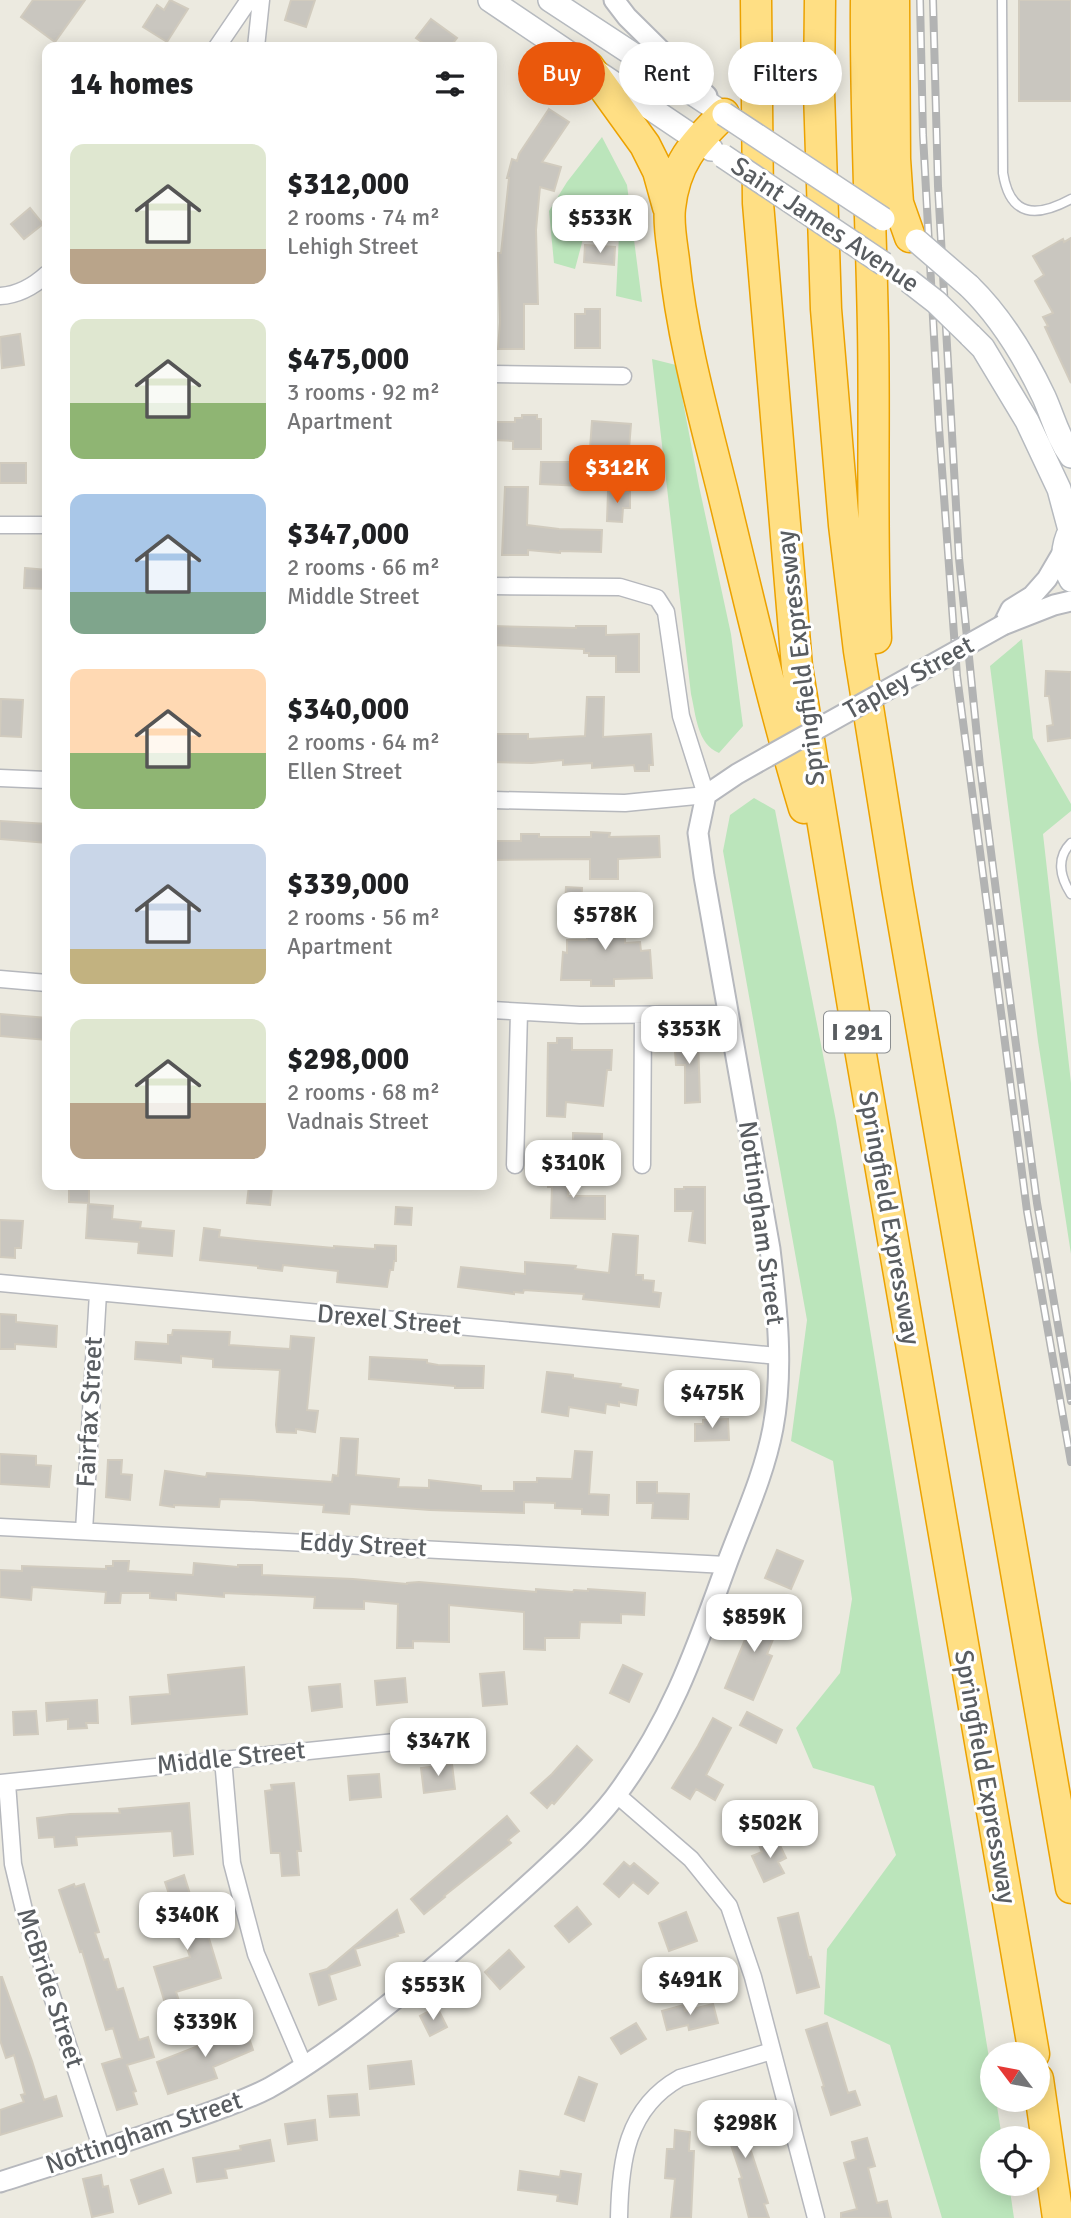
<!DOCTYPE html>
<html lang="en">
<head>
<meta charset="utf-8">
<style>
	body { margin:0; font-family:Signika,sans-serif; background:#f2f2f2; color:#202124; height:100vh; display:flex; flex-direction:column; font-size:26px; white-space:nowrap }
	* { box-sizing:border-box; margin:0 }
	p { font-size:23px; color:#757577 }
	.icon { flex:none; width:38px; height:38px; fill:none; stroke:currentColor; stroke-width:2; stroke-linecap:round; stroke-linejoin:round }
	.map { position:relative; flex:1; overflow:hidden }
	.side { position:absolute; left:42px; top:42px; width:455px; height:1148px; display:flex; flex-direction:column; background:#fff; border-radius:14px; box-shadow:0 4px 18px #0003 }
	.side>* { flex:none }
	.top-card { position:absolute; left:518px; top:42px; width:448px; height:63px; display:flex; gap:14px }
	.needle { width:46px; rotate:302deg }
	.fabs { position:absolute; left:980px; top:2042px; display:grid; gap:14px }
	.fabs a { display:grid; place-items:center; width:70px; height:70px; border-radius:50%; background:#fff; box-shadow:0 4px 18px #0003; font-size:35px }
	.price { position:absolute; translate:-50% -60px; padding:0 16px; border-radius:14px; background:#fff; color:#222; font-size:23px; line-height:46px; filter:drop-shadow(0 2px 4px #0008) }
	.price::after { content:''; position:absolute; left:50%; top:42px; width:21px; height:16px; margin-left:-10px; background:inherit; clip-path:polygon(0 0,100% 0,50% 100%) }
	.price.current { background:#ea580c; color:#fff }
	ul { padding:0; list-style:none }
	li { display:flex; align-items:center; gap:21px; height:175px; padding:0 28px }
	li span { display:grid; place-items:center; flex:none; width:196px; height:140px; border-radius:14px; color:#555 }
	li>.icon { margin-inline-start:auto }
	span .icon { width:84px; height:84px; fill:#fffc; stroke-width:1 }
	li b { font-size:30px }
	h2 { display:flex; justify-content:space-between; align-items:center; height:84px; padding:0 28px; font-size:30px }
	.pill { padding:0 24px; border-radius:32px; background:#fff; box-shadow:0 4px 18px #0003; font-size:24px; line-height:63px }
	.pill.current { background:#ea580c; color:#fff }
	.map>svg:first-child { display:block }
</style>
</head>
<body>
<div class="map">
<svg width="1071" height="2218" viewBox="0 0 1071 2218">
	<rect width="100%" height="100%" fill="#eceae0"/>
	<path fill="#bbe5bb" d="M602 137 627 185 642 302 616 296 619 235H584L575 269 554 263 549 211 567 182Z
		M652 359 676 365 699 486 731 634 743 726 719 753C697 744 696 715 691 694Z
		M1022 639 1033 738 1071 804V811L1043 834 1071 1083V1254L1038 1041 990 666Z
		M754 798 775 810 836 1121 989 2058 992 2078V2100H996L1002 2138H992V2184H1009L1014 2218H942L890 2045 824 2014 827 1949 896 1855 874 1786 813 1768 796 1728 840 1673 852 1599 833 1461 791 1441 807 1320 723 851 730 815Z"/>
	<path fill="#c9c6bf" stroke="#d1cbbe" stroke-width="2" d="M33 0H85L55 42 21 17Z
		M170 0 188 9 167 42 143 27 157 5 164 10Z
		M291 0H315L306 27 285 20Z
		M1019 0H1071V101H1019Z
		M431 19 457 38 450 47H429L416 38Z
		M549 109 569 122 542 162 561 167 554 191 540 187 536 230 538 304H524V349H498L500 322 498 253H501L509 178H507L512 159 517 161 519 154Z
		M30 208 43 224 24 239 11 224Z
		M1071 238V383L1045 327 1048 326 1043 317 1053 313 1035 281 1044 275 1033 256 1063 239 1064 242Z
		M585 245 615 247 614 265 584 262Z
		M585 309H600V348H575V314H585Z
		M20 334 24 365 2 368 0 337Z
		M522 415H537V419H541V449H513V441L494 440V422H515V418H522Z
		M592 421 631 424 629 449 610 448 606 487 540 484 541 462H589Z
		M0 463H26V483H0Z
		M505 487H528L527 525 559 529 602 530 601 552 560 551V553L528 550V555H502Z
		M608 492H630V508H623L622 522 607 521Z
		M25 568 47 570V589L24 588Z
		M492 626 576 628V626H606V635L639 634V672H616V656H589V653H584V649L492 645Z
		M1046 671 1071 672V738L1048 741 1047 726 1053 725 1049 696H1045Z
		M587 697H604L603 737 651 734 653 765H649V771H635L634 765 592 768V763L563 765V760L532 763 492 762V734H528V739L585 736Z
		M1 699 23 700 21 737 0 736Z
		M0 821 47 824V843L0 839Z
		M591 832 610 833 609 837 659 836 660 857 618 859V879H590V859L492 860V841H521V834H539V837H591Z
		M566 887 582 888 581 904 565 903Z
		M586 909H621V916H625V943L640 942 641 951 650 950 652 978 614 979V986H591V980H561L563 952 567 953V940H587Z
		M0 1014 47 1018V1040L0 1036Z
		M698 1037 700 1102 685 1103V1065H676L674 1038Z
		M557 1038H572V1050H612L611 1070H607L603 1106 566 1102 565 1117 547 1116 548 1043H557Z
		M573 1133 602 1134 601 1161 573 1160Z
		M548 1170H567L568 1196H605V1219L551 1218 552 1187H548Z
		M249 1185 272 1187 270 1205 247 1203Z
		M684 1187H705V1243L689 1241 693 1211H675V1189H684Z
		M69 1188H89V1203L69 1202Z
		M88 1204 113 1206 112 1219 141 1222 140 1228 174 1231 172 1256 138 1253 139 1242 86 1238Z
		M396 1207 412 1208 411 1225 395 1224Z
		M0 1220 23 1221 21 1248H15V1258L0 1257Z
		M204 1228 220 1230 219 1237 256 1241 334 1248V1246L375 1249V1245L396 1246V1261H394L393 1270H390L387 1287 337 1282 338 1271 283 1265 282 1271 258 1268V1266L200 1260Z
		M613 1234 638 1236 636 1275H643V1280L654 1281 653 1292 661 1293 659 1307 583 1299 584 1294 524 1290 523 1293 514 1292V1294L458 1287 461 1267 525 1274V1262L576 1266 575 1269 609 1273Z
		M0 1314 16 1315V1322L57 1326 56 1347 15 1344V1349H0Z
		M173 1330 230 1332 229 1345 290 1349 291 1336 314 1338 307 1410 318 1411 315 1432 296 1429V1433L277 1432 276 1425 280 1370 213 1367V1359L181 1356V1363L135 1359 136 1342 168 1344V1335H172Z
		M370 1357 427 1360V1363L438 1365 484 1366 483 1388H455V1386L369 1379Z
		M547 1372 573 1375V1378L621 1384 620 1387 638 1390 636 1405 619 1402V1406L606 1404 605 1413 569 1407 568 1416 542 1412Z
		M728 1419 729 1440 695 1441V1424H703V1420Z
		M341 1438 358 1439 356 1475 399 1479 398 1487 429 1488V1480L481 1486V1491H514V1482H537V1478L572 1479 575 1451 592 1452 589 1494 609 1495 608 1515 582 1514V1509L555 1508V1503L524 1502V1513L430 1510 350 1504 349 1514 323 1512 324 1505 251 1500 220 1499 219 1507 174 1505V1507L160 1505 165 1471 206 1477 207 1473 332 1482 333 1475 338 1476Z
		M0 1454 36 1456V1465L51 1466 49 1487 0 1484Z
		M108 1460H122L121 1474 132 1475 130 1500 106 1497Z
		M637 1482H657V1493L689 1494 688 1519 652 1518 653 1503H637Z
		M777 1550 803 1561 791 1589 765 1578Z
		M113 1561H129L128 1571 193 1575 194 1563 238 1567V1565H262V1575L353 1579 407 1584V1583L419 1582 536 1592V1589L573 1592 574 1590 588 1591V1589L645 1593 644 1615 621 1614V1623L580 1622 579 1638H545V1650L524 1649V1612L449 1605V1642L413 1641V1648H397L398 1604 364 1601V1609L314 1608 315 1597 224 1593V1597L176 1593V1600L150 1598V1593H121L120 1603H105L106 1592 32 1587 31 1600 0 1597V1570L22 1571V1566L106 1569V1566H113Z
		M755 1606 782 1617 767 1654 772 1656 753 1700 725 1688 747 1635 744 1634Z
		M623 1665 642 1674 629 1702 610 1693Z
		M244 1667 247 1714 132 1724 130 1697 170 1694 168 1675Z
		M504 1672 507 1704 483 1706 480 1674Z
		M405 1678 407 1702 377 1705 375 1681Z
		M340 1684 342 1707 312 1711 309 1687Z
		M97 1700 98 1723H86L87 1728 68 1729V1719L47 1721 46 1703Z
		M36 1711 38 1734 14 1735 13 1712Z
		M747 1712 782 1730 776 1743 740 1725Z
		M713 1718 731 1728 706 1775 723 1785 715 1800 696 1789 690 1799 672 1788 698 1746Z
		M577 1746 592 1760 554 1804 552 1802 547 1808 531 1793 552 1774Z
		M452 1764 455 1789 424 1793 421 1768Z
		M379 1774 381 1797 350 1800 348 1776Z
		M294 1783 301 1851H297L299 1875 282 1876 280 1853H271L265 1791 272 1790 271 1785Z
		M189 1803 193 1854 174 1856 172 1831 76 1837 77 1845 55 1847 54 1837 39 1838 37 1818 70 1814 120 1813 119 1809Z
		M798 1812 806 1827 780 1840 773 1824Z
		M507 1816 519 1831 508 1840 511 1843 444 1896 445 1897 424 1914 411 1899Z
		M776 1837 786 1858 778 1862 784 1873 764 1882 752 1856 762 1852 759 1845Z
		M624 1862 630 1867 634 1863 658 1883 648 1894 633 1882 619 1897 604 1884Z
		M184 1875 195 1910 200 1909 221 1978 176 1992 185 2018 171 2023 154 1967 190 1957 165 1882Z
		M74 1884 75 1887 84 1884 99 1932 95 1933 104 1960 108 1959 117 1990 123 1988 139 2040 148 2037 154 2057 127 2065 136 2091 133 2092 137 2104 117 2110 102 2064 122 2058 113 2028 106 2030 82 1951 80 1952 59 1890Z
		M577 1907 591 1924 569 1942 555 1926Z
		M397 1910 404 1932 397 1934 398 1936 355 1949 360 1965 329 1975 336 1999 319 2005 310 1974 327 1969Z
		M686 1912 697 1941 669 1951 659 1923Z
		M798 1913 809 1958 811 1957 819 1987 797 1993 778 1918Z
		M509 1950 524 1967 500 1989 485 1972Z
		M0 1977H2L32 2061 44 2100 56 2096 62 2116 0 2135V2110L24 2102 21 2095 25 2094 14 2055 6 2058 0 2040Z
		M713 2004 718 2023 689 2030 688 2025 667 2030 662 2011 684 2005 685 2011Z
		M437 2007 447 2027 430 2036 420 2016Z
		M246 2019 252 2033 248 2035 253 2050 213 2067 217 2078 168 2094 157 2062 229 2034 226 2027Z
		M636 2023 646 2039 621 2054 611 2038Z
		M827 2023 848 2093 855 2091 860 2105 831 2115 822 2087 824 2086 806 2030Z
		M411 2061 414 2084 370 2089 368 2066Z
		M579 2077 597 2084 584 2121 565 2114Z
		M357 2094 359 2115 330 2117 328 2096Z
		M741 2102 752 2137 747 2139 768 2203 764 2204 769 2218H749L739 2179 742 2178 720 2112H722L721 2109Z
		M315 2120 317 2140 288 2144 285 2124Z
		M675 2130 690 2132 689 2151H694L691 2218H671L675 2179 665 2178 667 2149H674Z
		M867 2138 875 2166 868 2168 877 2203 887 2201 891 2218H841V2213L857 2209 844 2163 856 2159 852 2142Z
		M270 2140 274 2161 225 2169 227 2178 197 2182 193 2158 241 2150 240 2146Z
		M163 2169 171 2193 139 2204 131 2180Z
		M520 2171 560 2177 561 2171 581 2174 577 2204 557 2201 558 2195 518 2190Z
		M101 2175 103 2187 108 2186 113 2212 92 2217 83 2179Z"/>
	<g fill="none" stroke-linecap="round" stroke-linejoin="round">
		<defs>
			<path id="service" d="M1002 0 1003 173C1010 217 1036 218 1071 199
				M1071 843C1056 858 1060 877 1071 894"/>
			<path id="minor" d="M217 47 249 0
				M256 47 261 0
				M0 296C18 295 35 285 47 274
				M492 374 623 376
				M0 525H47
				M492 586 620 587 657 598 666 612 681 716 706 795 625 803 492 800
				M0 778 47 780
				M0 979 47 983
				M492 1010 580 1015 728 1014
				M515 1165 519 1012
				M642 1165 643 1015
				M0 1283 778 1356
				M0 1527 726 1565
				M84 1531 98 1293
				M223 1759 232 1863 256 1954 304 2066
				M0 1783 463 1735
				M7 1783 13 1864 24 1910 102 2150
				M616 1794 691 1859 729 1906 753 1977 816 2218
				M619 2218C620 2162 626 2108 680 2078L772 2051"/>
			<path id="tertiary" d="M614 0 627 17 707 96
				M1003 625 1011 609 1032 596 1047 579 1064 550
				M1003 625 1054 605 1071 601
				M0 2182C59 2163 118 2145 177 2124 208 2113 240 2103 269 2088 326 2056 385 2008 435 1966 471 1936 506 1905 540 1874 566 1850 592 1826 614 1798 670 1724 695 1652 726 1566 743 1520 764 1476 773 1428 784 1369 777 1308 770 1249L704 876 698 833 706 795 737 774 767 757"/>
			<path id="secondary" d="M490 0 711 149
				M550 0 724 114
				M969 286C1000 316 1025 357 1044 397 1053 417 1058 438 1071 456
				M970 335 983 348 1027 421 1059 489 1070 530
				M1071 529C1062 546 1061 563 1071 580"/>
			<path id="motorway" d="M756 0 758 203 797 667 859 1043 1034 2054
				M820 0 819 92 826 309 844 525 859 651 897 888 1071 1888
				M866 0C865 110 871 220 873 329 875 432 871 535 876 638
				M894 0 895 159 898 203 910 237
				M588 66 645 145 658 171 668 207
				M724 114C693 144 675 163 670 208 668 224 672 244 674 260 682 338 703 413 722 489 748 596 772 702 804 808
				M1038 2079 1058 2218"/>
		</defs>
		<use href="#service" stroke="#b6b8bd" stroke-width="11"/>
		<use href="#minor" stroke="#b6b8bd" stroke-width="19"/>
		<use href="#tertiary" stroke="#b6b8bd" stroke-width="23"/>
		<use href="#secondary" stroke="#b6babf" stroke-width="26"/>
		<use href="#motorway" stroke="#eca200" stroke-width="33"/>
		<use href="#service" stroke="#fff" stroke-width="8"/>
		<use href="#minor" stroke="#fff" stroke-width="16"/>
		<use href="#tertiary" stroke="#fff" stroke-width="19"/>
		<use href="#secondary" stroke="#fff" stroke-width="23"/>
		<use href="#motorway" stroke="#ffdf84" stroke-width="30"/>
		<defs>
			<path id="rail" d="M920 0 923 135 939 428 957 676 1027 1211 1071 1462
				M933 0 938 186 959 558 980 766 1007 977 1037 1203 1071 1401"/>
		</defs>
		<use href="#rail" stroke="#b2b3b3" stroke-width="8"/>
		<use href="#rail" stroke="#fff" stroke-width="5" stroke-dasharray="16" stroke-linecap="butt"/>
		<defs>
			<path id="tertiary-bridge" d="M767 757 1003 625"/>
			<path id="secondary-bridge" d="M724 114 883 219
				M723 156 884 264
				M917 241 969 286
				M909 281 936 302 970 335"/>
		</defs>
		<use href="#tertiary-bridge" stroke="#b6b8bd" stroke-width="23" stroke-linecap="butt"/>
		<use href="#secondary-bridge" stroke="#b6babf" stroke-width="26" stroke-linecap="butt"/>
		<use href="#tertiary-bridge" stroke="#fff" stroke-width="19"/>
		<use href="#secondary-bridge" stroke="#fff" stroke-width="23"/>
	</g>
	<g text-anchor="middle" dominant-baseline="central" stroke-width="6" stroke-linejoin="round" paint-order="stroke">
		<rect fill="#fff" stroke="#8b8e90" stroke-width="2" x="824" y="1011.5" width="66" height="41" rx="5"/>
		<g font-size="24" font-weight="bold" fill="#595d61">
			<text x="857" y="1032">I 291</text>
		</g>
		<g font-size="26" fill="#595d61" stroke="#fff">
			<text transform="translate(825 225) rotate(34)">Saint James Avenue</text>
			<text transform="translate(801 658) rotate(-97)">Springfield Expressway</text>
			<text transform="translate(909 678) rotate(-29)">Tapley Street</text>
			<text transform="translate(889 1218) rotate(80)">Springfield Expressway</text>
			<text transform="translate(761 1223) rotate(82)">Nottingham Street</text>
			<text transform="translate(389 1320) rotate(5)">Drexel Street</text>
			<text transform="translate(90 1412) rotate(-87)">Fairfax Street</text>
			<text transform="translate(363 1545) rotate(3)">Eddy Street</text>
			<text transform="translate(231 1758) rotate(-6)">Middle Street</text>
			<text transform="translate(985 1777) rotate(80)">Springfield Expressway</text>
			<text transform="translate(50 1988) rotate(72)">McBride Street</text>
			<text transform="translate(144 2133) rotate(-19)">Nottingham Street</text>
		</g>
	</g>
</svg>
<div class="fabs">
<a><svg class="needle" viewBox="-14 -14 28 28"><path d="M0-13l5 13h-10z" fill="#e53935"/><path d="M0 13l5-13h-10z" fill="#757577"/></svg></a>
<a><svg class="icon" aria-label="locate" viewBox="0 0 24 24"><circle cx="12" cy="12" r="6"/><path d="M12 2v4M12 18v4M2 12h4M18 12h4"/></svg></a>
</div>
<b class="price" style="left:600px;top:255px">$533K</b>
<b class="price current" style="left:617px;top:505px">$312K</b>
<b class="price" style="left:605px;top:952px">$578K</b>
<b class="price" style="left:689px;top:1066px">$353K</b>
<b class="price" style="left:573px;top:1200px">$310K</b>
<b class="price" style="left:712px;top:1430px">$475K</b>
<b class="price" style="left:754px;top:1654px">$859K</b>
<b class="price" style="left:438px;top:1778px">$347K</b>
<b class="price" style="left:770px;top:1860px">$502K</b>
<b class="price" style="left:187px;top:1952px">$340K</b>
<b class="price" style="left:690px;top:2017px">$491K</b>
<b class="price" style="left:433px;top:2022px">$553K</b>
<b class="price" style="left:205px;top:2059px">$339K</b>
<b class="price" style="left:745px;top:2160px">$298K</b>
<div class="top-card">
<a class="pill current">Buy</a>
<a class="pill">Rent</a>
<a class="pill">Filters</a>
</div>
<section class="side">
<h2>14 homes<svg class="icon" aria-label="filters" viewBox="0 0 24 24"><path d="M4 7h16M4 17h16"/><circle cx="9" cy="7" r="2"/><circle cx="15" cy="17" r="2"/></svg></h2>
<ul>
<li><span style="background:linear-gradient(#dfe7d0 75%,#b9a48a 0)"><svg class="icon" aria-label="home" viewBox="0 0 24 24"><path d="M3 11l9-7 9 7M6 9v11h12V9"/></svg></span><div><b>$312,000</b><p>2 rooms · 74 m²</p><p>Lehigh Street</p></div></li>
<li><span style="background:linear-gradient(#dfe7d0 60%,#8fb573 0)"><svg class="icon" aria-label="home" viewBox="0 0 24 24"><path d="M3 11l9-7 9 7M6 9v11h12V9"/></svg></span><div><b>$475,000</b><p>3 rooms · 92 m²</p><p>Apartment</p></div></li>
<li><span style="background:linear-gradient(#a9c7e8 70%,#7fa58c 0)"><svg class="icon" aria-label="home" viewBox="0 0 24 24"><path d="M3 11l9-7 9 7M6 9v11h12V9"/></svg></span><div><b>$347,000</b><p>2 rooms · 66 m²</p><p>Middle Street</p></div></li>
<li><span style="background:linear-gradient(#ffd9b3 60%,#8fb573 0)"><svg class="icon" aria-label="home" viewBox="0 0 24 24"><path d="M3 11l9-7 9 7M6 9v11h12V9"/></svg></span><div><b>$340,000</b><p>2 rooms · 64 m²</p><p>Ellen Street</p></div></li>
<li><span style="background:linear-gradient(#c9d6e8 75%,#c2b280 0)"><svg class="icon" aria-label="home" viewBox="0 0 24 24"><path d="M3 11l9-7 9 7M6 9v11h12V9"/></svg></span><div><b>$339,000</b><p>2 rooms · 56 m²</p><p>Apartment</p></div></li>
<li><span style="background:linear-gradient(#dfe7d0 60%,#b9a48a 0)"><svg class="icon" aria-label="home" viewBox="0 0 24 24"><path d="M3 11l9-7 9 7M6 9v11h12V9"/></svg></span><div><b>$298,000</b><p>2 rooms · 68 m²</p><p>Vadnais Street</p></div></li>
</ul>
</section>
</div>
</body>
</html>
